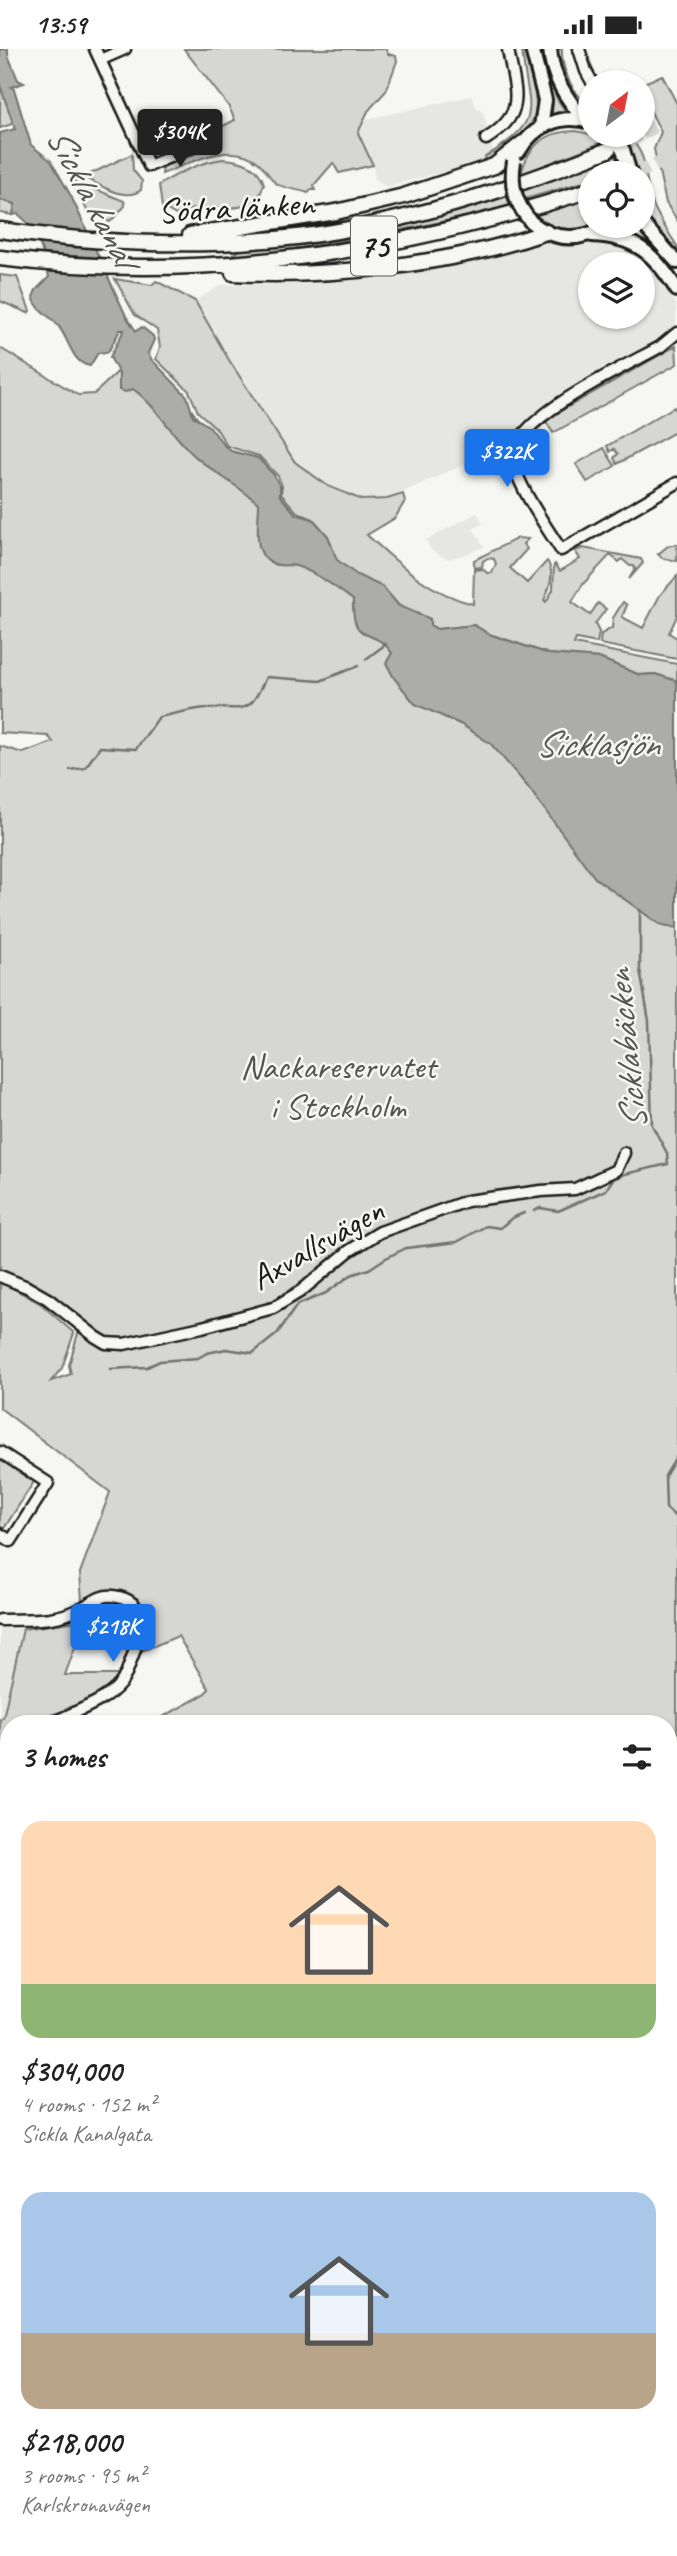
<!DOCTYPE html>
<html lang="en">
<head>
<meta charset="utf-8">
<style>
	body { margin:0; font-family:Caveat,sans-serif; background:#f6f6f6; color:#222; height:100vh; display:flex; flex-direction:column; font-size:26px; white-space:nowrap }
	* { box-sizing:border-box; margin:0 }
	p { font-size:23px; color:#767676 }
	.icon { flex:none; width:38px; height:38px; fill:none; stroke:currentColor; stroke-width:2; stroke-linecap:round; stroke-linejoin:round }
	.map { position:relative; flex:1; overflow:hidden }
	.side { position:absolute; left:0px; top:1666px; width:677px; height:842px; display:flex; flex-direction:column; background:#fff; border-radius:28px 28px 0 0; box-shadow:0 2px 5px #0004 }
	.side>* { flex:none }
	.needle { width:46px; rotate:32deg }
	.fabs { position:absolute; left:578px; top:21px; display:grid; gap:14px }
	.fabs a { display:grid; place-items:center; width:77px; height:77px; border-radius:50%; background:#fff; box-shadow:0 2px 5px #0004; font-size:35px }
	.price { position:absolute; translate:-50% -60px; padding:0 16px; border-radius:7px; background:#1a73e8; color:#fff; font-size:23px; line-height:46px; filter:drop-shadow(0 2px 4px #0008) }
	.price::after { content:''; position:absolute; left:50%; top:42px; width:21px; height:16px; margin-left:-10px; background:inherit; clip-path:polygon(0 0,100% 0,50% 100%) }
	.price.on { background:#222; color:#fff }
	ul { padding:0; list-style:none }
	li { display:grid; align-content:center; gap:14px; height:371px; padding:0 21px }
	li span { display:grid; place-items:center; height:217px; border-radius:21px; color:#555 }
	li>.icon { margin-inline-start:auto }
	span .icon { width:126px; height:126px; fill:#fffc; stroke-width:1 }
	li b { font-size:30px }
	h2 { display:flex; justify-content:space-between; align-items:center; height:84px; padding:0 21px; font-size:30px }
	.status { display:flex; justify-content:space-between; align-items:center; height:49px; padding:0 35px; background:#fff; direction:ltr }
	.status svg { height:19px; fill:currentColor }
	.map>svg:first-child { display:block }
</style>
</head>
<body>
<div class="status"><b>13:59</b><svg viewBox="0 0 49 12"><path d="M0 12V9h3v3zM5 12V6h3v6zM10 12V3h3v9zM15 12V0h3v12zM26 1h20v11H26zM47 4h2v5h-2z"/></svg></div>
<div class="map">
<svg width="677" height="2507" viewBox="0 0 677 2507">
	<rect width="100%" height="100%" fill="#f6f6f2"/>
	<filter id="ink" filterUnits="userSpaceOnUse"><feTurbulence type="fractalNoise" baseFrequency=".0143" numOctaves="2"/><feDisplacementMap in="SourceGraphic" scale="14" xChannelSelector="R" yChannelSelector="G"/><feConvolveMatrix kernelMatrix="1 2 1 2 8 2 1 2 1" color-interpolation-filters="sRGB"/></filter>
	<g filter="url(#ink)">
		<path fill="#e6e6e2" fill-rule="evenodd" d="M472 47 477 60 483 63 493 103 485 108 486 112 386 138 375 130 373 116 358 87 357 72Z
			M537 191 573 197 601 194 614 196 638 206 653 221 676 255V274L673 280 677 287 544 363 515 397 468 414 387 450 362 451 328 437 295 413 229 311 195 252 221 236 317 235 416 220ZM590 215H642V268H590Z
			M477 464 483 474 473 480 484 498 464 506 446 510 431 501 426 491Z
			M0 1580H23L3 1669 0 1670Z"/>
		<path fill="#d6d6d2" stroke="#797977" stroke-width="2" d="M184 0H386L388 5 396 7 397 12 386 42 368 62 358 84 373 116 339 124 333 114 314 136 315 141H311L308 144C297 140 286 140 277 135 270 130 266 120 259 114 232 90 190 114 162 125L163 118 216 96 211 83 235 71 229 58Z
			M522 0H525C528 37 550 55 522 88 512 100 501 108 486 112L485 108C548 70 527 60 522 0Z
			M539 0H543L551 35 557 50 567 64 552 66 553 54 541 22Z
			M557 0H562C561 16 569 35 579 47 584 55 590 56 590 66L569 41Z
			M662 26 677 55V171L666 154 654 100 661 83 642 45V35Z
			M0 36 15 74 0 79Z
			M576 82 594 86 603 93 521 126C527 97 546 82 576 82Z
			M620 86H627C650 108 643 122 650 147 655 165 668 182 677 197V204L642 163V124H636V117Z
			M132 105 133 121 142 132 141 141C125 153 103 137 87 130L86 127Z
			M613 106 618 111 621 122 590 124V131L525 150 522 141Z
			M223 110C241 111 259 116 264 135L258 151C235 167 200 151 176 166L162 158 159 136C178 124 200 113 223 110Z
			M78 130 85 136 124 152 125 157 110 173 88 163 72 133Z
			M506 145 510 158C421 178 336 195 246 207L233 205 244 199C333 188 421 176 506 145Z
			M590 148V177H594C573 185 551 181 535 166Z
			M0 151 15 155 13 166 0 164Z
			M0 226 17 228 30 262 28 264 0 252Z
			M115 230 152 236 156 232 195 252 229 311 295 413 328 437 362 451 387 450 403 445 405 452 395 469 367 486C400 516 429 544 473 555L474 521 483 520 487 524H492L496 515 494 510 488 509 483 512 482 518 474 519V511L518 489 528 490 523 495 527 500 510 519 527 534 547 512C555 523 550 539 544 551L546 553 553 541 554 516 555 515 560 522 580 510 575 502 583 499 641 510 643 514 629 530 635 520 634 517H630L622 510 619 513 610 506 583 535 572 553 590 566 598 554 606 560 595 575 599 583 597 594 576 590 574 595 677 615V632L655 625 640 626 599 609 549 605 489 585 474 576 437 580 430 576V570L399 557 383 538 359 528 363 533 677 745V2507H0V1670L3 1669 23 1580 85 1571 65 1626H120L109 1641 68 1661 49 1666 46 1675H9V2499H668V1675H150L203 1646 209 1640 178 1587 142 1602 147 1583 137 1553 120 1541 104 1542 82 1552 80 1524 110 1443 0 1359V1232L41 1255 74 1284 62 1319 51 1332 71 1325 69 1316 80 1277 30 1232 0 1223V697L23 704 53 693 48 687 0 684V299L78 346 94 345 124 317 172 333 202 376 333 504 328 487 313 470 297 463 281 445 282 437 278 427 259 407 227 397 216 379 198 363 189 342 156 310 160 298 157 281 135 266Z
			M676 297 677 315 553 384 545 371Z
			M674 358 677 363V382L617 415 614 409 618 405 614 400 610 403 607 397Z
			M604 399 615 417 587 433 576 415Z
			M677 495V512L662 509 658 505 668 497Z
			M677 527V567L669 584 677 589V610L600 595 601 585 612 579 613 569 623 553 627 556 622 568 643 579 660 546Z
			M0 1408 35 1431 3 1481 0 1479Z"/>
		<path fill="#acaca9" stroke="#727271" stroke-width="2" d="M0 0H8V6L18 31 24 34 11 38 14 40 31 96 51 112 71 147 126 267 136 282 142 278 153 287 154 291 148 304 151 310 187 347 193 367 210 378 224 396 231 402 258 409 274 426 280 437V447L296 465 313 470 328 487 337 511 357 526 383 538 399 557 430 570V576L437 580 474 576 489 585 549 605 599 609 640 626 655 625 677 632V879L659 875 595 829 528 738 491 695 462 676 415 655 394 629 386 614 392 604C373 576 352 599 353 551 335 538 317 524 296 517 289 515 281 518 274 515 251 507 259 474 259 455 239 437 217 426 197 409 173 389 159 359 133 340L126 343 119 341V325L110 308 124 281H120L108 303 98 304 90 317C72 315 69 290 59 278 51 266 38 264 33 248L36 241 49 228C44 205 37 179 18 165L13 166 15 155 0 151V84L15 80 0 36Z"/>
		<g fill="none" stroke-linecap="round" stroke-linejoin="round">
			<path stroke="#727271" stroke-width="2.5" d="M366 610 386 595
				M70 721 85 719 100 698 136 700 159 668C175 665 193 659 210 659 246 658 249 667 266 628L320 632 358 617
				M534 1162 540 1159 558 1162 606 1141 613 1130 625 1125 668 1115 667 1104 652 1076 649 972 640 921V861
				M110 1320 147 1318 160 1312 198 1309 207 1304 226 1300 253 1304 277 1285 297 1256 326 1244 351 1226 369 1220 386 1209 406 1199 457 1193 486 1177 500 1179 512 1169 524 1164
				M677 1407 665 1427 666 1459 677 1469
				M668 2322 677 2332"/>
			<path stroke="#d5d5d2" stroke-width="14" stroke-dasharray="14 7" stroke-linecap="butt" d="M642 84 677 66
				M609 101 639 86
				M635 124 677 107"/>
			<defs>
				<path id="minor" d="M95 0 149 117 205 92
					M579 0 586 22 592 33
					M100 11 125 0
					M486 90C528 64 515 43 508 0
					M677 284 660 298C626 317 517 367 513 406 511 428 549 482 561 501L677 434
					M0 1227 27 1238 48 1250 96 1288 106 1294 124 1295 202 1278 273 1259 301 1242 349 1202 380 1183 467 1152 541 1142 575 1140 616 1121 624 1104
					M0 1403 48 1434 11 1492 0 1485
					M0 1571C27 1570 55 1573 79 1560 91 1555 100 1545 113 1547 150 1552 141 1581 133 1606 129 1615 127 1627 120 1635 105 1653 75 1662 55 1673
					M0 1948 9 1950
					M668 2280 677 2296"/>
				<path id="major" d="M532 0 545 51 541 78
					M550 0C552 29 567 50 585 72
					M611 86 623 101 630 124
					M519 102C533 77 561 64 590 73
					M531 173C555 193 581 192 607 177
					M642 174 677 213
					M592 186C636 188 654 204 677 241"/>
				<path id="highway" d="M0 181C98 195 198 199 297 188 404 175 508 141 608 101
					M190 186 336 163 404 147 494 117 523 94
					M0 209C202 235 398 203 590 141
					M233 224C330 229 455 215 546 183"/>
			</defs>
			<use href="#minor" stroke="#1c1c1c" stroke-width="15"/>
			<use href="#major" stroke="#1c1c1c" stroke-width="18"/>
			<use href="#highway" stroke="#1c1c1c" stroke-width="19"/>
			<use href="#minor" stroke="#f6f6f2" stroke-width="10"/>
			<use href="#major" stroke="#f6f6f2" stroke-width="12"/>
			<use href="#highway" stroke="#f6f6f2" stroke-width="14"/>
			<defs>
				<path id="major-bridge" d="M514 112C510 137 515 154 531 173"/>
			</defs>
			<use href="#major-bridge" stroke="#1c1c1c" stroke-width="18" stroke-linecap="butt"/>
			<use href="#major-bridge" stroke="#f6f6f2" stroke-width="12"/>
		</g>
	</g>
	<g text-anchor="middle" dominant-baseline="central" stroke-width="5" stroke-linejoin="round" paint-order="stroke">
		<rect fill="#f6f6f2" stroke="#5d5d5c" stroke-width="2" x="351" y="167.5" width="46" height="59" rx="5"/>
		<g font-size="33" font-weight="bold" fill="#1c1c1c">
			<text x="374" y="197">75</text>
		</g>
		<g font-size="35" fill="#1c1c1c" stroke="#f6f6f2">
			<text transform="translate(236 158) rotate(-3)">Södra länken</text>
			<text transform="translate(317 1195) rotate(-30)">Axvallsvägen</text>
		</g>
		<g font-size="35" fill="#545453" stroke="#f6f6f2">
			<text x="338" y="1017">Nackareservatet<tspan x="338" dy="40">i Stockholm</tspan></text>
		</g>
		<g font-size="37" font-style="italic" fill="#565654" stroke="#f6f6f2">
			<text transform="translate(92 147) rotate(62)">Sickla kanal</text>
			<text x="597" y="694">Sicklasjön</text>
			<text transform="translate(626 1001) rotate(-96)">Sicklabäcken</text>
		</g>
	</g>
</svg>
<div class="fabs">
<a><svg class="needle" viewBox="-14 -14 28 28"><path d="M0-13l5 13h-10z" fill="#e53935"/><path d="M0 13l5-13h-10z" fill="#767676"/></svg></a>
<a><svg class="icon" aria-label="locate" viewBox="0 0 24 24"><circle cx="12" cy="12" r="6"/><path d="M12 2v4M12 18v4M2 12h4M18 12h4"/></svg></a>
<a><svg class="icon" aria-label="layers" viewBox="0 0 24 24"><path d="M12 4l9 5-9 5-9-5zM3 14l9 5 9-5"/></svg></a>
</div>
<b class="price on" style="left:180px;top:120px">$304K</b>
<b class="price" style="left:507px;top:440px">$322K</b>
<b class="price" style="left:113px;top:1615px">$218K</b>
<section class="side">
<h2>3 homes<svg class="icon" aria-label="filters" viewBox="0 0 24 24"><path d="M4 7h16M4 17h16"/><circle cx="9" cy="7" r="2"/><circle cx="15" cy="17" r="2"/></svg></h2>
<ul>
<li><span style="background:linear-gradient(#ffd9b3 75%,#8fb573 0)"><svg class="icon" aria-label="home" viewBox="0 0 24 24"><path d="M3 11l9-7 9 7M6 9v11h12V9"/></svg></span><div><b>$304,000</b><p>4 rooms · 152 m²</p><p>Sickla Kanalgata</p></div></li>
<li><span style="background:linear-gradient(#a9c7e8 65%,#b9a48a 0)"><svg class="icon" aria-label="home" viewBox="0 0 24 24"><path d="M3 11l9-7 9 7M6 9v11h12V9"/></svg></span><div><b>$218,000</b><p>3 rooms · 95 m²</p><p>Karlskronavägen</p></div></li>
</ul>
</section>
</div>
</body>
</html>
